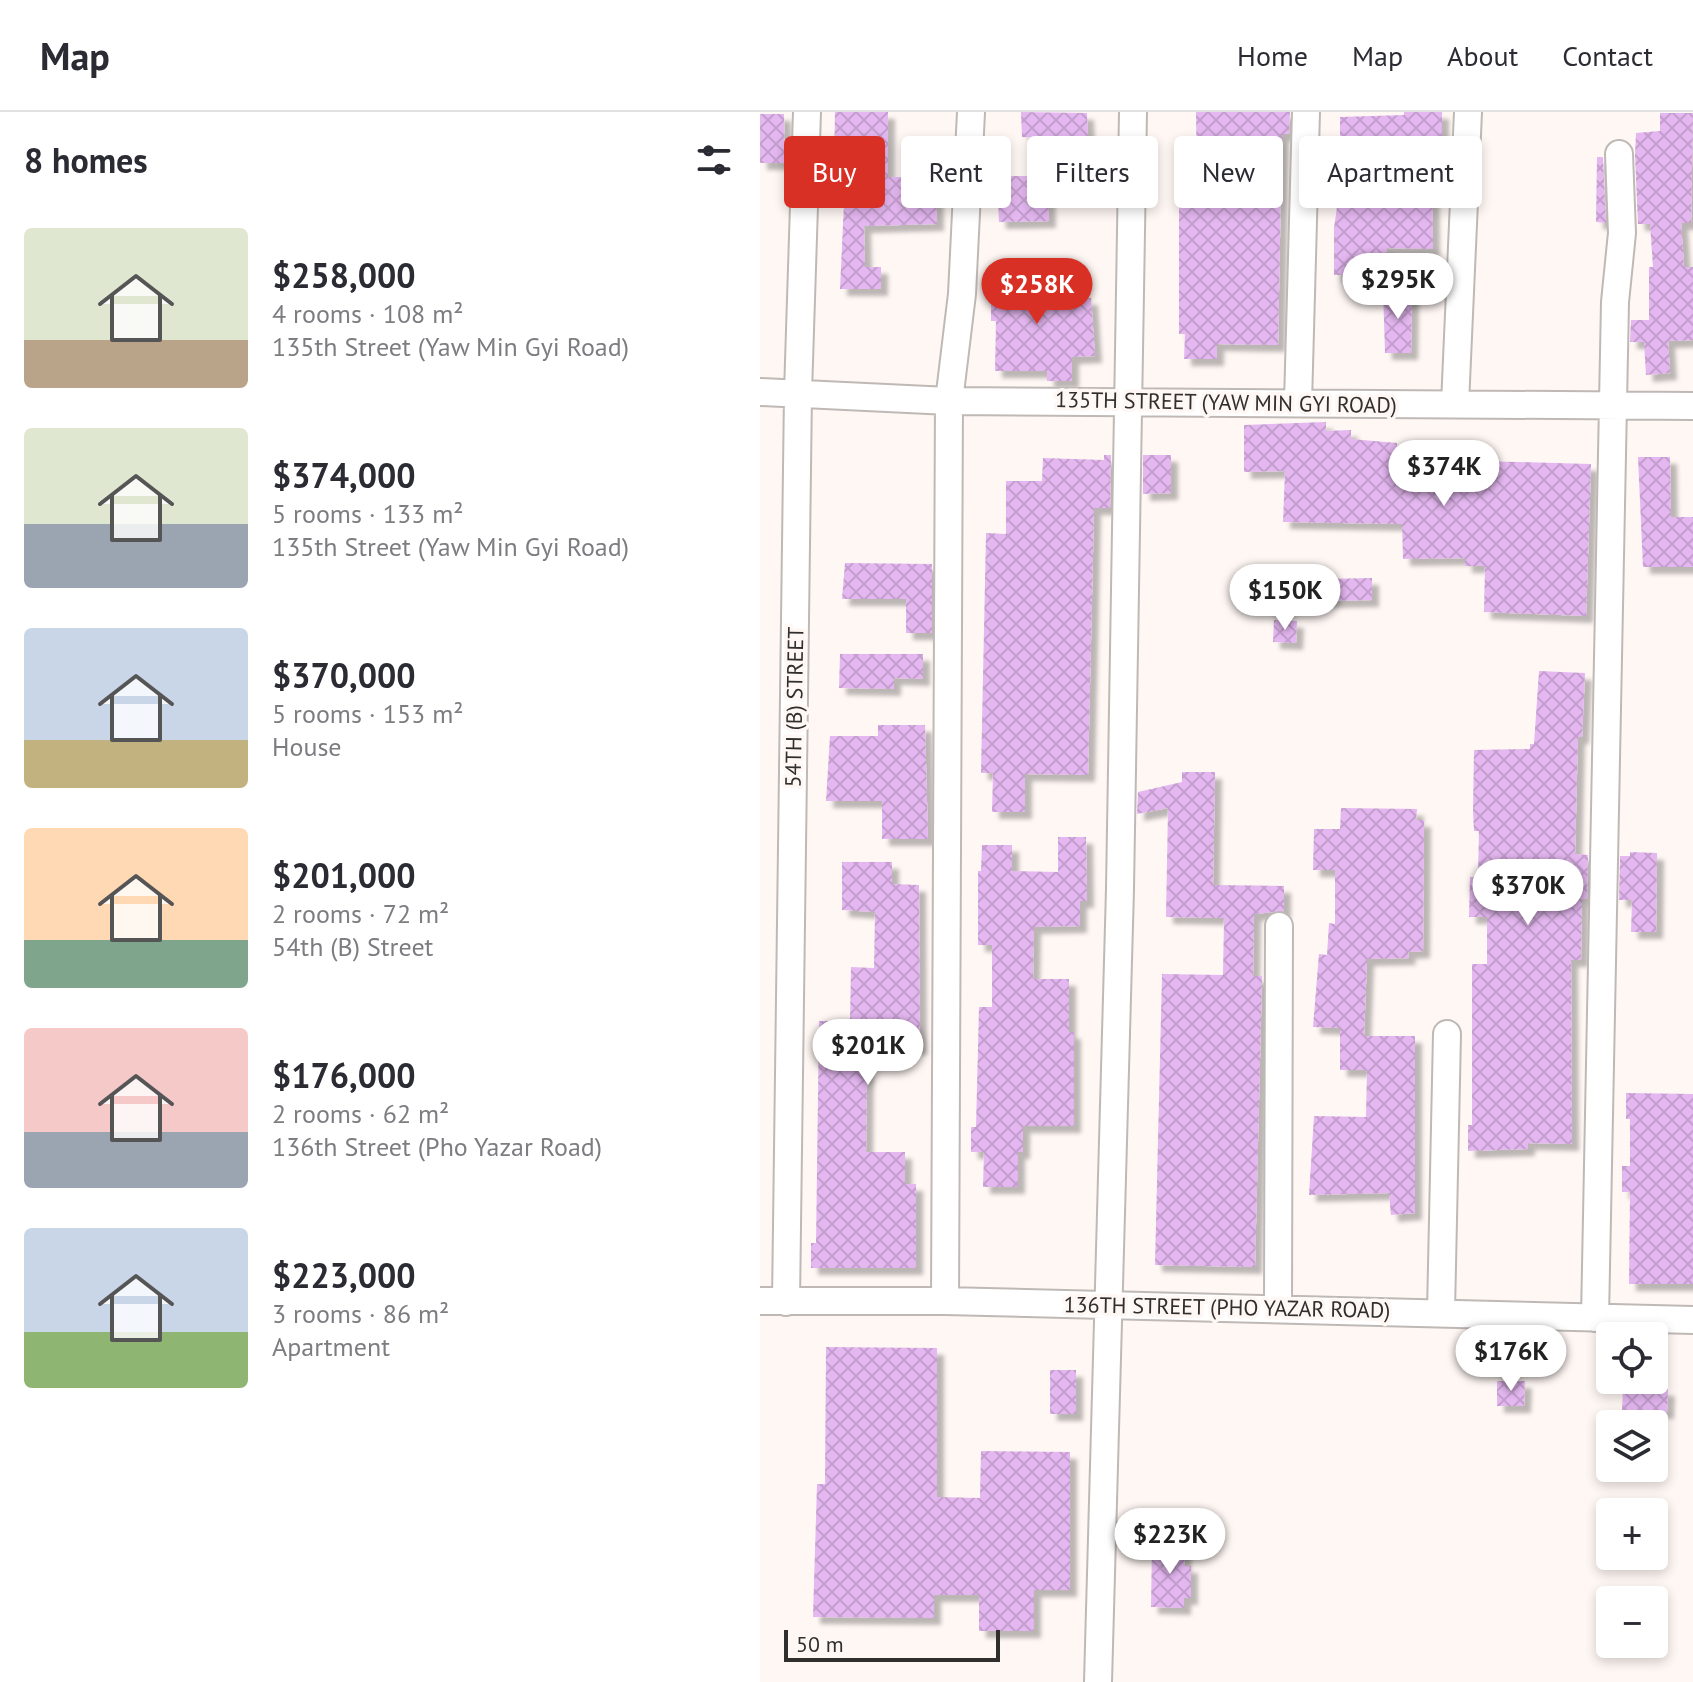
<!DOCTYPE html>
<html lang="en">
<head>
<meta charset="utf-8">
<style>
	body { margin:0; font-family:"PT Sans",sans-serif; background:#f7f7f7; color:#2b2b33; height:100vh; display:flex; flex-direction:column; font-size:30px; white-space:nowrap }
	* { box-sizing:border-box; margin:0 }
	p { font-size:26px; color:#7c7c81 }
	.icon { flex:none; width:44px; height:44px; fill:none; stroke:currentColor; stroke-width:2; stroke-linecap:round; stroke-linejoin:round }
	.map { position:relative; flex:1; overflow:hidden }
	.panel { display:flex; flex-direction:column; background:#fff; width:760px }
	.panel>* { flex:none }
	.top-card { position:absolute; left:24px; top:24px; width:760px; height:72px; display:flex; gap:16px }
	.tools { position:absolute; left:836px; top:1210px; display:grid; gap:16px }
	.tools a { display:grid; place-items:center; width:72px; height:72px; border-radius:8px; background:#fff; box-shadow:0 4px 12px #0003; font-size:40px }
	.scale { position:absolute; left:24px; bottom:20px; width:216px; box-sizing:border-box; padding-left:8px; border:4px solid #312f2e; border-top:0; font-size:22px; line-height:28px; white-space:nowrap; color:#312f2e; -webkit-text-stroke:6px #fff7f4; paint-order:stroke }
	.price { position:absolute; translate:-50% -68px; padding:0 18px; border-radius:28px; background:#fff; color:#222; font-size:26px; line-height:52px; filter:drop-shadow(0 2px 4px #0008) }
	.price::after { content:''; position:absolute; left:50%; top:48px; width:24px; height:18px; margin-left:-12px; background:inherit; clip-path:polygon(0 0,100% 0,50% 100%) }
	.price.current { background:#d93025; color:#fff }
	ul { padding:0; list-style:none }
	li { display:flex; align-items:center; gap:24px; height:200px; padding:0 24px }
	li span { display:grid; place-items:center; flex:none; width:224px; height:160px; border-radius:8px; color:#555 }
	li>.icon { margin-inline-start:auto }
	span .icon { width:96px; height:96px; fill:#fffc; stroke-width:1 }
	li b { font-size:34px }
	h2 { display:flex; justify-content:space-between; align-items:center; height:96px; padding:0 24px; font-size:34px }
	.tag { padding:0 28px; border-radius:8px; background:#fff; box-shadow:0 4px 12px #0003; font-size:28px; line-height:72px }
	.tag.current { background:#d93025; color:#fff }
	header { display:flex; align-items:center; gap:48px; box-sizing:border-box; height:112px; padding:0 40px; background:#fff; border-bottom:2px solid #e1e1e2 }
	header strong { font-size:38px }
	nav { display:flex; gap:44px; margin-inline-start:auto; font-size:28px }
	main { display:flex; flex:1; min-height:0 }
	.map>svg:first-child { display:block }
</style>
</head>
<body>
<header>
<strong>Map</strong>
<nav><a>Home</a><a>Map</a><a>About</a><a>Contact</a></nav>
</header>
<main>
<section class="panel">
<h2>8 homes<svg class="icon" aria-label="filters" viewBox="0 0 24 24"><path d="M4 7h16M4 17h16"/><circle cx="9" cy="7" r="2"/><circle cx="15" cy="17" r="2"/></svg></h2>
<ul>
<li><span style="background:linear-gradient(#dfe7d0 70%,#b9a48a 0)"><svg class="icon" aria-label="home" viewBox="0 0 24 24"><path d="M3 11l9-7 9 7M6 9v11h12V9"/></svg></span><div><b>$258,000</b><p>4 rooms · 108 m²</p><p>135th Street (Yaw Min Gyi Road)</p></div></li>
<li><span style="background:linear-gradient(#dfe7d0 60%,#9aa5b1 0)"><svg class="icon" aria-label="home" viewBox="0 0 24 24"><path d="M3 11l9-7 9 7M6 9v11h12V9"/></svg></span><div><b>$374,000</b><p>5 rooms · 133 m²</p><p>135th Street (Yaw Min Gyi Road)</p></div></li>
<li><span style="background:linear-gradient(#c9d6e8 70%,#c2b280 0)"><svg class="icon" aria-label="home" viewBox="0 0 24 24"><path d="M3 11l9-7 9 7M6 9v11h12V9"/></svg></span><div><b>$370,000</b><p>5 rooms · 153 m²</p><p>House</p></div></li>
<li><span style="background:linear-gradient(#ffd9b3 70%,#7fa58c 0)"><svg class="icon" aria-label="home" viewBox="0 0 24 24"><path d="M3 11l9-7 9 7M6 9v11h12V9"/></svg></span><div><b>$201,000</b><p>2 rooms · 72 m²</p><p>54th (B) Street</p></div></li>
<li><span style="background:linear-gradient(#f6c9c9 65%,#9aa5b1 0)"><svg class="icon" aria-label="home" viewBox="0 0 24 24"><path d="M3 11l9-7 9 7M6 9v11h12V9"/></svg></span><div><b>$176,000</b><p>2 rooms · 62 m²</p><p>136th Street (Pho Yazar Road)</p></div></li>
<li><span style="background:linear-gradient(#c9d6e8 65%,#8fb573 0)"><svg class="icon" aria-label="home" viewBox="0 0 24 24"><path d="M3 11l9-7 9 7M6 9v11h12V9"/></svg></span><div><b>$223,000</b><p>3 rooms · 86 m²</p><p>Apartment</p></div></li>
</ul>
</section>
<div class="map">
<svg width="933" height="1570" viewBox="0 0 933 1570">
	<defs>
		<pattern id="building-cross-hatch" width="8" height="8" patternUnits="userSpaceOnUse" patternTransform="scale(2)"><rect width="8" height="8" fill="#e4b7f0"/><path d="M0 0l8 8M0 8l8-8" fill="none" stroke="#c49ece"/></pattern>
		<filter id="shadow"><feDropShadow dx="7" dy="7" stdDeviation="2" flood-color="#0004"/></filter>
	</defs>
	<rect width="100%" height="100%" fill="#fff7f4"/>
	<path fill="url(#building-cross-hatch)" filter="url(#shadow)" d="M75 0H128V65H176L177 112 104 114 105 155H121V177H80L84 91 82 52H74Z
		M261 0 327 1 328 28 262 25Z
		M436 0H530L529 22H522L518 233 457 232V247H424L425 222H419V75H437Z
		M644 0H682V26H672L673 137 627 136V163H574V116L578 88 582 89 586 40H580V5L644 3Z
		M900 1H933L931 111H921L924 155H933V228L908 229 910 261 886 263 884 230H870L871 208H889V155H893L890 112H878L875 43 876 21 900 19Z
		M0 2H24L25 51H0Z
		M837 45H843L846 111 836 110Z
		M237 64H288L289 109 239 110Z
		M231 153H274L275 186H331L335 244 312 245V269H287V259H235L236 209H231Z
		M623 178 652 180 651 241H625Z
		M566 310V319L591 318V327L637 331V338L717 336 719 349 831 352 826 504 724 500 725 454H705V446L643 447 642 412 523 410 525 359 484 360V313Z
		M344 343H351L350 396H334L328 663 265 662V700H232L233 661H221L226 421 246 422V369H282L283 346 344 348Z
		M383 343H411V381L383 382Z
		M878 345H910L911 405H933V455H883Z
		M85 451 172 452V521H146V487H82Z
		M612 466V488L562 489V467Z
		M514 508 537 509 536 531 513 530Z
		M80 542H163V567L134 566V577L79 576Z
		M779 559 825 561 822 625H818L815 742 828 743 827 787H822L821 848H811L812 1032 768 1031V1037L708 1039V1013H712V852H727V805H709L710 765H718L719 719H714L713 699 714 638 770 637V632H774Z
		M118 613H165L168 727H122V689H66L70 624H118Z
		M422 660H455L453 773 524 774V799L494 802 493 864H502L495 1155 395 1153 402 862 463 863 464 806 406 805 408 696 377 702 378 680 422 670Z
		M581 696 657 697 656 708H664L663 839 648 840 649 846 607 847 604 924H655V1101L631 1103 629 1081 549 1083 554 1004 606 1005 607 958H580V916L553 915 559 842 567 843 569 811 575 812V758H553L554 717H580Z
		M298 725H326L327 789H320V814L274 815 273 867H309V920H314V1014H263V1040H258V1075H223L224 1040H211V1015H216L219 895H232V833H218V759H221L222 733H252V759L298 760Z
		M870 740 897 741 896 820H871L872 788H859L860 744H870Z
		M82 750H132V772L159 773 160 936H107L106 1040H145V1072H156V1156H51V1131H56L59 909H90L91 855 114 856 115 800 82 798Z
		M866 981 933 982V1172H869L870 1080H862V1054H870V1007H866Z
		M66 1235 177 1236V1385L220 1386 221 1339 310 1340V1478H274V1519H219V1483H174V1506L53 1505 57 1372H65Z
		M290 1258H316V1302H290Z
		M737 1269H765L764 1294H737Z
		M863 1276 908 1277 907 1300 862 1299Z
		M392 1431H425L424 1454H431V1486H424V1496L391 1495Z"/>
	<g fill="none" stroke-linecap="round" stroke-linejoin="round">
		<defs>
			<path id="minor" d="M0 280 189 289 933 294
				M538 291 546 0
				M695 292 708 0
				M0 1189H185L933 1208
				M185 1189 189 289 202 182 211 0
				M26 1190 38 281 47 0
				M518 1196 519 814
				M681 1200 687 922
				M835 1206 855 190 862 121 859 42
				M338 1570 360 777 373 0"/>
		</defs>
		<use href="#minor" stroke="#bfb9b6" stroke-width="30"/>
		<use href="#minor" stroke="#fff" stroke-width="26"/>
	</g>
	<g text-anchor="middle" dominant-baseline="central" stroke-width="7" stroke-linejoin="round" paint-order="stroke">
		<g font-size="22" fill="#312f2e" stroke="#fff7f4">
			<text transform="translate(466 290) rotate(1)">135TH STREET (YAW MIN GYI ROAD)</text>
			<text transform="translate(34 595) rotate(-89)">54TH (B) STREET</text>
			<text transform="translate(467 1195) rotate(1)">136TH STREET (PHO YAZAR ROAD)</text>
		</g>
	</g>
</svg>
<div class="tools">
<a><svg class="icon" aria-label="locate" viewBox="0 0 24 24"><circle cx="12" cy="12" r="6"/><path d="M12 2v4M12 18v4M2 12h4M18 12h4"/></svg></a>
<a><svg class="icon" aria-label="layers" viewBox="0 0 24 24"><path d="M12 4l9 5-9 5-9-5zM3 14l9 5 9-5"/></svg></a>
<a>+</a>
<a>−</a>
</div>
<div class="scale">50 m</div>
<b class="price" style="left:638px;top:209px">$295K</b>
<b class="price current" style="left:277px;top:214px">$258K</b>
<b class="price" style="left:684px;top:396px">$374K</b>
<b class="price" style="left:525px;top:520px">$150K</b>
<b class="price" style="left:768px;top:815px">$370K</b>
<b class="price" style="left:108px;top:975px">$201K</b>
<b class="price" style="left:751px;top:1281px">$176K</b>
<b class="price" style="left:410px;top:1464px">$223K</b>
<div class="top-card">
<a class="tag current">Buy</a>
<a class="tag">Rent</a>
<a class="tag">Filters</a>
<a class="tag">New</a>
<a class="tag">Apartment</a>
</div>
</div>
</main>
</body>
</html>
